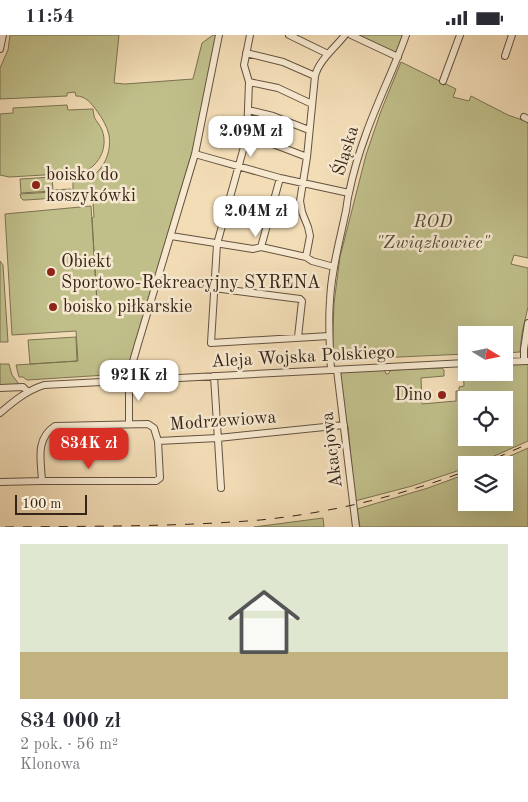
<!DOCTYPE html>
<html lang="pl">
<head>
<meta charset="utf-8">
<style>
	body { margin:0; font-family:"Old Standard TT",serif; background:#f2f2f3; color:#2b2b33; height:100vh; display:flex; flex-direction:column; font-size:19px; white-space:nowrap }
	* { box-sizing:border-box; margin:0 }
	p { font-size:16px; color:#7c7c81 }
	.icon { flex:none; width:28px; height:28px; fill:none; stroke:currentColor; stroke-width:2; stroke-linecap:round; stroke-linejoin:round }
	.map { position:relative; height:492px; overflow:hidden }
	.sheet { display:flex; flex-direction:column; background:#fff; flex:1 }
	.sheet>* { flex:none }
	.needle { width:32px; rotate:100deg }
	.tools { position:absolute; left:458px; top:291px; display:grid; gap:10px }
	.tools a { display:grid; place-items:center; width:55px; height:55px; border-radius:0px; background:#fff; box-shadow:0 5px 20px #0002; font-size:25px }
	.scale { position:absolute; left:15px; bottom:12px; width:72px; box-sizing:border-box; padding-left:5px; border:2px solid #362419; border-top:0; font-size:14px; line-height:18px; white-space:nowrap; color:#362419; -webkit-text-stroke:4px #f7e9d0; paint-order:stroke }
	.price { position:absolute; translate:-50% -42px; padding:0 11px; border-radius:10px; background:#fff; color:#222; font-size:16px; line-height:32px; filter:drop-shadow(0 1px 2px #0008) }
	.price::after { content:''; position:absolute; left:50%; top:30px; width:15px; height:11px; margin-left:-8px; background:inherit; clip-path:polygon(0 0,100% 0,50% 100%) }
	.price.selected { background:#d93025; color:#fff }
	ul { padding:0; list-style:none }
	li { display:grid; align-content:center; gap:10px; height:265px; padding:0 20px }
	li span { display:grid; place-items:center; height:155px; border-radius:0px; color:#555 }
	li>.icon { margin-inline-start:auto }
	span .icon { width:90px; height:90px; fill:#fffc; stroke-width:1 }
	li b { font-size:21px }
	.status { display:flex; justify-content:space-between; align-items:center; height:35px; padding:0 25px; background:#fff; direction:ltr }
	.status svg { height:14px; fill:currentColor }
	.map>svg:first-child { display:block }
</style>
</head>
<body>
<div class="status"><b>11:54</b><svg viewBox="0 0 49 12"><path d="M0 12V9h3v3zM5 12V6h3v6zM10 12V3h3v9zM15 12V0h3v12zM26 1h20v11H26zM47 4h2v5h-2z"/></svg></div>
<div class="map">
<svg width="528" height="492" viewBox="0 0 528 492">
	<rect width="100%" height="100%" fill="#f3ddb7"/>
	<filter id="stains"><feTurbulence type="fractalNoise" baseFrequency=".004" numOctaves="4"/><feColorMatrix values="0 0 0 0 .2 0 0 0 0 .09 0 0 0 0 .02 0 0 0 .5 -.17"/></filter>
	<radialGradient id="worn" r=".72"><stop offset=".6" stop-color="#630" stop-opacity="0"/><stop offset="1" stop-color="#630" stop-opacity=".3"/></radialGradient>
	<path fill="#c0bf8a" stroke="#7b7252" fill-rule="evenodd" d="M10 0H119L114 48 125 49 193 44 202 8 213 0H217L189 134 127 335H125L122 339 27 345 23 342H19L16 330 78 326 76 296 12 300 5 179 91 171 97 267 92 183 94 182 93 168 104 164 103 161 73 163V146C77 145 81 145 85 144 103 139 112 117 109 100 107 91 102 83 97 76 91 68 86 61 76 61L75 57 67 58V61L0 64V33L8 15Z
		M356 0H404L397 20Z
		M401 27 456 54 453 62 469 66 471 61 508 80 528 87V223L514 220 511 229 528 233V272L522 298 520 317 504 318V300H466V319L332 325 334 268 340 222 366 120 381 76Z
		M67 70 68 75 93 74C94 87 97 84 102 95 109 113 98 134 79 138L9 142 0 140V79L13 78V73Z
		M52 142 53 156 21 158 20 144Z
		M71 154V162L26 165H23L21 163 20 159 53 157V155Z
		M0 226 3 230 8 307H0Z
		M76 302 77 326 30 329 28 305Z
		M528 328V406L474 430H466V433L412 451 355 466 348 391H346L340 340 343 337 384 335 385 336 386 339H388L390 336 392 335 442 333 444 335V341L421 343 422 369 456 366V356H459V352L464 351 463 332H466V338H504V329ZM466 365H504V402H466Z
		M0 329H9L12 340 19 349 15 350 0 351Z
		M528 413V492H360L357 474 428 453 466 439V468H504V430H490Z
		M323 483 324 492H254Z"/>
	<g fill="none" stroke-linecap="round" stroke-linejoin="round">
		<defs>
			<path id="minor" d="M250 0 244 30 249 47 247 101 217 209 211 308 329 301
				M289 0 328 19
				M351 0 398 22
				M0 14 3 0
				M246 18 283 27 315 41
				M505 21 512 0
				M443 46 460 0
				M249 47 278 53 312 69
				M248 75 273 81 309 95
				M524 82 528 84
				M247 101 265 106 307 122
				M195 119 280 143 349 158
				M171 201 253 214 261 212 306 222 312 226 334 232
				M261 212 280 143
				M306 222 310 201 308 192 302 177 300 166 307 122 315 41C319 25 335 13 345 0
				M214 253 300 264 302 266 298 302
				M524 326V314L528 288
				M504 327 527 326
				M331 335C330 312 328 289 330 266 331 237 339 209 345 180 347 173 347 165 349 158 353 138 359 118 366 99 378 65 394 34 406 0
				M337 335 356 492
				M214 341 221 453
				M0 353 23 352 28 357
				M0 378C14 366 26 356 44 350L466 328
				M129 389V340L138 309 195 119 219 0
				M42 446C41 425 35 404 55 391L148 389 154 393 158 406 218 403 344 390
				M0 447 42 446H156L160 443 158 406"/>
		</defs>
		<use href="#minor" stroke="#655240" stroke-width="8"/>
		<use href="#minor" stroke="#f7e9d0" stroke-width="6"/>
		<path stroke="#362419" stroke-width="1" stroke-dasharray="9 9" stroke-linecap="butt" d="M480 430 528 409
			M5 492C89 491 176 492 260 485 330 478 400 461 466 436"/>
	</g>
	<g fill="#8f2418" stroke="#f7e9d0" stroke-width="2">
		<circle cx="36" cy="150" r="5"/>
		<circle cx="51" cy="237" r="5"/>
		<circle cx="53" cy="272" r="5"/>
		<circle cx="442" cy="360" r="5"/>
	</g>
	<g text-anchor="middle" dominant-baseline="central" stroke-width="5" stroke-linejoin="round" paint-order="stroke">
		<g font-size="18" fill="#362419" stroke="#f7e9d0">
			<text transform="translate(346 116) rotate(-73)">Śląska</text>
			<text transform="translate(303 322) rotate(-3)">Aleja Wojska Polskiego</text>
			<text transform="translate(223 386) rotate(-4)">Modrzewiowa</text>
			<text transform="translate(332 415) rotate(-97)">Akacjowa</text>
		</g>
		<g font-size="18" fill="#362419" stroke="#f7e9d0" text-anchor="start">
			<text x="46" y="140">boisko do<tspan x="46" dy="21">koszykówki</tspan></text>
			<text x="61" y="227">Obiekt<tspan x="61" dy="21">Sportowo-Rekreacyjny SYRENA</tspan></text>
			<text x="63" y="272">boisko piłkarskie</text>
			<text x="432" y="360" text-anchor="end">Dino</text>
		</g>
		<g font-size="18" font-style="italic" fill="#584b35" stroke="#f7e9d0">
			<text x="433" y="187">ROD<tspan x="433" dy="21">"Związkowiec"</tspan></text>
		</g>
	</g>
	<rect width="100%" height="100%" filter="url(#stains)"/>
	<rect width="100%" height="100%" fill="url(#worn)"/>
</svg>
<div class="tools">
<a><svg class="needle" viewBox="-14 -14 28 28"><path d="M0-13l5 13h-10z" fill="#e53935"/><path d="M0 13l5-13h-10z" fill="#7c7c81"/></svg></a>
<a><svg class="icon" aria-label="locate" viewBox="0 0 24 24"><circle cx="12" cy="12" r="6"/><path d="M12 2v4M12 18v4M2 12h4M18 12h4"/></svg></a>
<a><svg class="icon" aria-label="layers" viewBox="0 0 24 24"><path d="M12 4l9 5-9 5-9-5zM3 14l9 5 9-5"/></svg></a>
</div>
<div class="scale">100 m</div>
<b class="price" style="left:251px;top:123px">2.09M zł</b>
<b class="price" style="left:256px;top:203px">2.04M zł</b>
<b class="price" style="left:139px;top:367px">921K zł</b>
<b class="price selected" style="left:89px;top:435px">834K zł</b>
</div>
<section class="sheet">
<ul>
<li><span style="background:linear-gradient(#dfe7d0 70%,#c2b280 0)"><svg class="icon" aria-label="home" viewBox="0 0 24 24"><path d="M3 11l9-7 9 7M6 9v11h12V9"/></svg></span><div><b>834 000 zł</b><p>2 pok. · 56 m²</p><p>Klonowa</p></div></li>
</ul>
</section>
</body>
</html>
